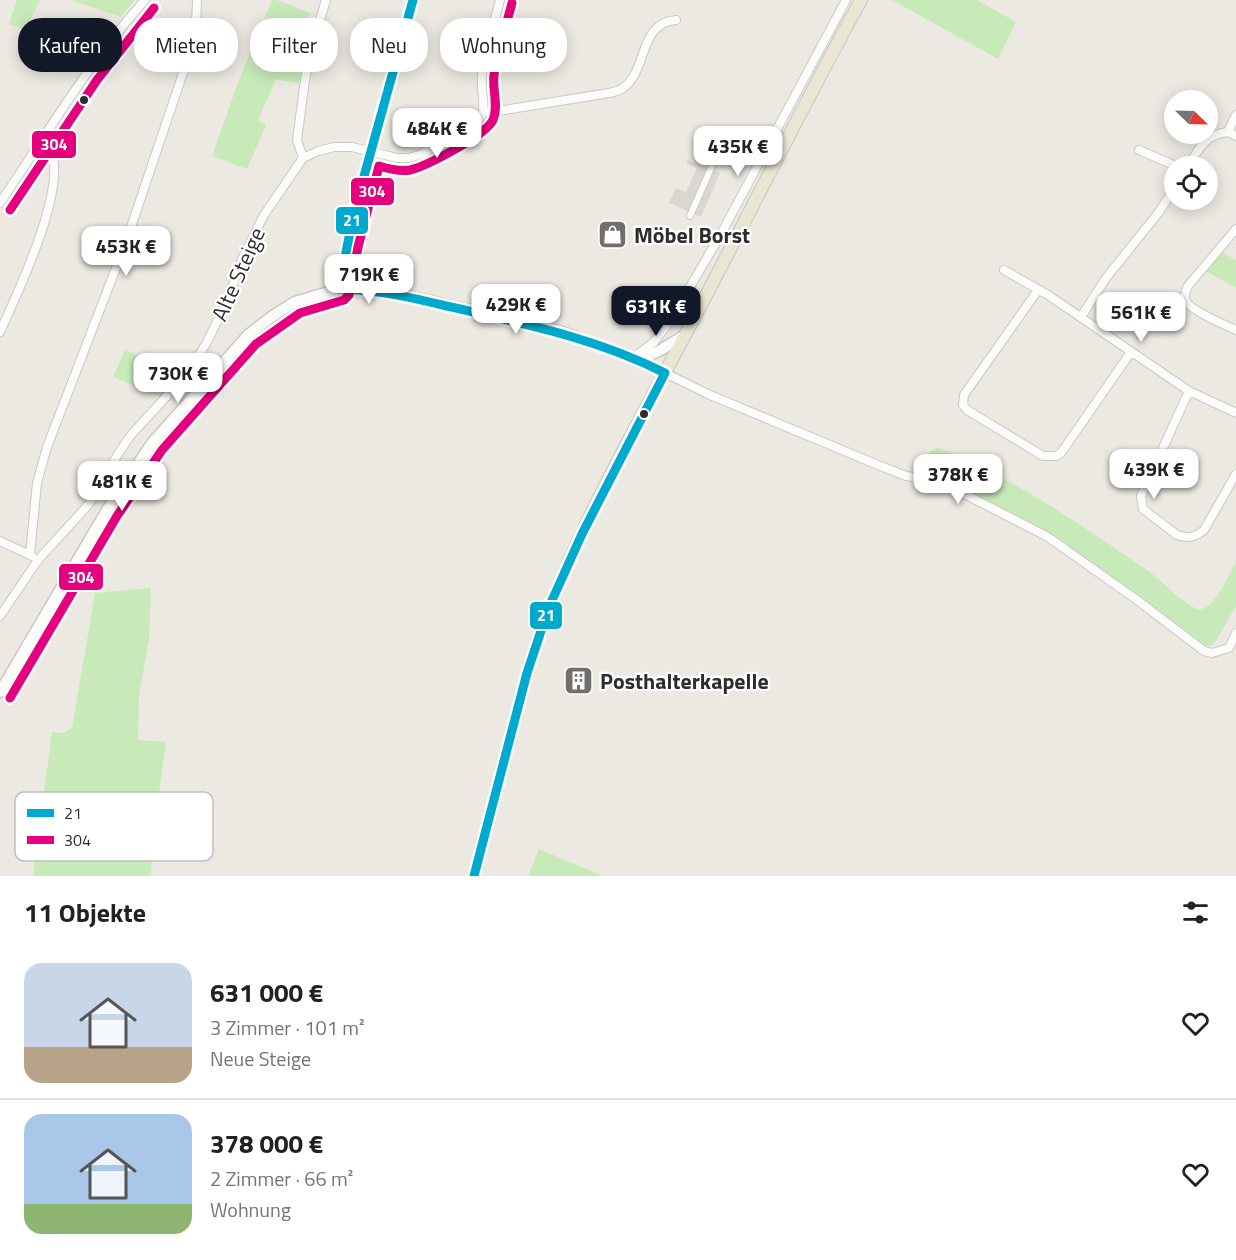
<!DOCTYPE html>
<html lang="de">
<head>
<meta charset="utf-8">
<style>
	body { margin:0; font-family:"Titillium Web",sans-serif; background:#f6f6f6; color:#202124; height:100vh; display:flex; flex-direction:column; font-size:22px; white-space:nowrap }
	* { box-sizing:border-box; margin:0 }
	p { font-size:20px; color:#757577 }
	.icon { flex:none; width:33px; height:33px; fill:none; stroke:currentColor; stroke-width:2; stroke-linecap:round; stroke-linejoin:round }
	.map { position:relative; height:876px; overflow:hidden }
	.drawer { display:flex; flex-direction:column; background:#fff; flex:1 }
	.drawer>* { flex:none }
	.hud { position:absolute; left:18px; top:18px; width:600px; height:54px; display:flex; gap:12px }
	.needle { width:39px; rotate:113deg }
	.tools { position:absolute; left:1164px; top:90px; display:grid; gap:12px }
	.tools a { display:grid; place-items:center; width:54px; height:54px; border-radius:50%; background:#fff; box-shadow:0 3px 15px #0003; font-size:30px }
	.price { position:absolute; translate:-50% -51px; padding:0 14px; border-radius:12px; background:#fff; color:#222; font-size:20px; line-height:39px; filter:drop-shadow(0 2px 3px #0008) }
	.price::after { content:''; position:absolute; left:50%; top:36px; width:18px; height:14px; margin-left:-9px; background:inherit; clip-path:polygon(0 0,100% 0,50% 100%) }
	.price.current { background:#111827; color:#fff }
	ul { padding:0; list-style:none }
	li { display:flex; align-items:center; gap:18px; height:150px; padding:0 24px }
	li+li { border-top:2px solid #e0e0e0 }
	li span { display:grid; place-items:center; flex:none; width:168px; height:120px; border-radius:18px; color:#555 }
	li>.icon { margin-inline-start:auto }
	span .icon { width:72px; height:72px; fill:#fffc; stroke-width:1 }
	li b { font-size:26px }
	h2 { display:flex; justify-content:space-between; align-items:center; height:72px; padding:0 24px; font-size:26px }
	.pill { padding:0 21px; border-radius:24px; background:#fff; box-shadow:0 3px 15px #0003; font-size:21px; line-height:54px }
	.pill.current { background:#111827; color:#fff }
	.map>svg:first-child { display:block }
</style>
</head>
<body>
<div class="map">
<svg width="1236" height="876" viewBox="0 0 1236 876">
	<rect width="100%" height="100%" fill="#ece9e2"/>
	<path fill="#c8eab9" d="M17 0H40L26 29 9 24Z
		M70 0H135L121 17Z
		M272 0H277L310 13 303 35 311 38 302 81 298 83 276 79 258 120 266 125 247 169 212 156 240 77Z
		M892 0H977L1016 22 998 59Z
		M1220 250 1236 261V288L1204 270Z
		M125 350 165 367 164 370 180 377 161 397 113 377Z
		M939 448C1015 479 1085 527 1151 573 1163 581 1190 612 1202 609 1216 606 1229 574 1236 561V606L1216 641 1211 646 1204 647 1065 545 1006 511 929 474C924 463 925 451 939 448Z
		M151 588 149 639 139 695 138 740 166 742 153 836 151 876H33L52 732 63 733 72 728 95 593Z
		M539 849 603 876H528Z"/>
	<path fill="#dad7d1" d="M688 160 720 173 701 217 669 203 676 188 686 192 697 168 686 164Z"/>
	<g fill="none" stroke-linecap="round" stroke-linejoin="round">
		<defs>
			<path id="pedestrian" d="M690 216 712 166"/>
			<path id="minor" d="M484 111 492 112 609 93C614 92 619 91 623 88 648 71 638 23 676 20
				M1228 132 1236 115
				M1139 150 1176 166
				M303 158 297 140 304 87 309 57 326 0
				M1188 166C1200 148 1204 135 1228 132L1236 136
				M0 203C47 134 89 62 145 0
				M1236 229 1188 286C1186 291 1183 296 1186 301 1190 310 1225 325 1236 330
				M1004 270 1048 295 1189 391 1236 413
				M1038 290 964 395 963 405 967 410 1043 456H1056L1061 453 1131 352
				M1081 317 1106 278 1159 212 1174 189
				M0 332C15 298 81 164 42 140
				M633 358 654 342 670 321 721 234 846 0
				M665 373 710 395 878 465 906 476 937 480 1048 537 1137 600 1204 651 1212 653 1229 648 1236 633
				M1189 391 1141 496 1143 509 1177 535C1188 539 1196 537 1204 530L1236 474
				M0 541 32 556
				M30 554 37 483 47 447 126 242 185 67 196 26 197 0
				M0 616 38 560 89 504 118 454 131 435 187 374 207 342 228 299 242 259 264 215 303 158 318 151 334 147H352L397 158H409L422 154 481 117C487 106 480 88 482 75 485 49 494 25 500 0"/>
			<path id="tertiary" d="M347 247C357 277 365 278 393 291
				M339 289 353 216 413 0"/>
			<path id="secondary" d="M637 360 659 351 685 335
				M0 692 107 510 152 443 248 335 274 315 295 302 339 289 353 288 400 294 563 332 633 358 665 373"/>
			<path id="primary" d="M474 876 527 673C563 554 626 446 684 337 744 225 800 111 861 0"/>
		</defs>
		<use href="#pedestrian" stroke="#c9c8c7" stroke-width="8"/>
		<use href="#minor" stroke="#c9c8c7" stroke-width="10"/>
		<use href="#tertiary" stroke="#c9c8c7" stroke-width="11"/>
		<use href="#secondary" stroke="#c9c8c7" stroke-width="13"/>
		<use href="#primary" stroke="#c6c5c3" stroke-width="14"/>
		<use href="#pedestrian" stroke="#fcfcfb" stroke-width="6"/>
		<use href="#minor" stroke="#fcfcfb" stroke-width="8"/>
		<use href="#tertiary" stroke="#fcfcfb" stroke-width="9"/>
		<use href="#secondary" stroke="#fcfcfb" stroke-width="10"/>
		<use href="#primary" stroke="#e9e6d4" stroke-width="12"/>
		<defs>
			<path id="bus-1" d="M413 0 353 216 339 289C381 289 420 300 460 309 531 325 600 340 665 373
				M474 876 527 673 549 607 582 534 665 373"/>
			<path id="bus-2" d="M10 210 97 80 154 8
				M10 698 117 516 162 450 256 344 300 313 344 300 349 295 358 247 379 166C389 169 400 172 410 170 427 166 486 135 493 120 499 106 492 90 494 75 497 50 506 27 512 3"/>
		</defs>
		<use href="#bus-1" stroke="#fff" stroke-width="14"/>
		<use href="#bus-2" stroke="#fff" stroke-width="14"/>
		<use href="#bus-1" stroke="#00a9ce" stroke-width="9"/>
		<use href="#bus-2" stroke="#e5007d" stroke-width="9"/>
	</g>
	<defs>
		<symbol id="shop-square" viewBox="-11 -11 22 22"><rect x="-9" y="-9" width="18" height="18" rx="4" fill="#706f6c" stroke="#fff"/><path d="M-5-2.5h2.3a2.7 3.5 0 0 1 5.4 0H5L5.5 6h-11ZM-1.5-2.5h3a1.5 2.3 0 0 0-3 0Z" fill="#fff"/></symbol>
		<symbol id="building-square" viewBox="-11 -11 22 22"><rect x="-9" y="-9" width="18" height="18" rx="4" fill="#706f6c" stroke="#fff"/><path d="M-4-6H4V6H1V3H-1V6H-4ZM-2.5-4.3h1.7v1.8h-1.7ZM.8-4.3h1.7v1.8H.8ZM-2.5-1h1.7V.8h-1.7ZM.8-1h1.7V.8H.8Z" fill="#fff"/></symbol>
	</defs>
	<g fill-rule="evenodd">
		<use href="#shop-square" x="596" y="218" width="33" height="33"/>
		<use href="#building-square" x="562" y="664" width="33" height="33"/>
	</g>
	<g fill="#2d2d2d" stroke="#fff" stroke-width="2">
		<circle cx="84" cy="100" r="5"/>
		<circle cx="644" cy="414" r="5"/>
	</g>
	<g text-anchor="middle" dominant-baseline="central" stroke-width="4.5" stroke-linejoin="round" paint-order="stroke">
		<g font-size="22" font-weight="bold" fill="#2d2d2d" stroke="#fff" text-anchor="start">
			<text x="634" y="235">Möbel Borst</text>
			<text x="600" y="681">Posthalterkapelle</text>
		</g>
		<g font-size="22" fill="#2d2d2d" stroke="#fff">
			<text transform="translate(238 274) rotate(-66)">Alte Steige</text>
		</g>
	</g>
	<rect x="15" y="792" width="198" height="69" rx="9" fill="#fff" stroke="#c0c0c0" stroke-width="1.5"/>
	<rect x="27" y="809" width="27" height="8" fill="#00a9ce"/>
	<rect x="27" y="836" width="27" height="8" fill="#e5007d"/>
	<g font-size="16" fill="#2d2d2d">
		<text x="64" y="819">21</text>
		<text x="64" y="846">304</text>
	</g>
	<g stroke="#fff" stroke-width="2">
		<rect x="31" y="130" width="46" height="29" rx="6" fill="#e5007d"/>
		<rect x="350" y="177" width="45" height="29" rx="6" fill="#e5007d"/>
		<rect x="335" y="206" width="34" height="29" rx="6" fill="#00a9ce"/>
		<rect x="58" y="563" width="46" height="28" rx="6" fill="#e5007d"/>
		<rect x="529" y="601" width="34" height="29" rx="6" fill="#00a9ce"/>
	</g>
	<g font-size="16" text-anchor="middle" font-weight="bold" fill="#fff">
		<text x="54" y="150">304</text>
		<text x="372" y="197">304</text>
		<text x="352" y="226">21</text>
		<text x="81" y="583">304</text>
		<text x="546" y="621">21</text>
	</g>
</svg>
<div class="tools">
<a><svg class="needle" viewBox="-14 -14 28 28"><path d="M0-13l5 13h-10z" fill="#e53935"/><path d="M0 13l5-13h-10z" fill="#757577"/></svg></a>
<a><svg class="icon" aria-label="locate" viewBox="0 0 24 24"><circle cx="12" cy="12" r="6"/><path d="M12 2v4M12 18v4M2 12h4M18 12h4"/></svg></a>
</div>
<b class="price" style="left:437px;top:159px">484K €</b>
<b class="price" style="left:738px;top:177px">435K €</b>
<b class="price" style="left:126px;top:277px">453K €</b>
<b class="price" style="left:369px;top:305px">719K €</b>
<b class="price" style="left:516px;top:335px">429K €</b>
<b class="price current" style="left:656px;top:337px">631K €</b>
<b class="price" style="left:1141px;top:343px">561K €</b>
<b class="price" style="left:178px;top:404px">730K €</b>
<b class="price" style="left:1154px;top:500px">439K €</b>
<b class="price" style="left:958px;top:505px">378K €</b>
<b class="price" style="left:122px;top:512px">481K €</b>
<div class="hud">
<a class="pill current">Kaufen</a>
<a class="pill">Mieten</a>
<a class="pill">Filter</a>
<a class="pill">Neu</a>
<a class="pill">Wohnung</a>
</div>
</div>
<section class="drawer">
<h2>11 Objekte<svg class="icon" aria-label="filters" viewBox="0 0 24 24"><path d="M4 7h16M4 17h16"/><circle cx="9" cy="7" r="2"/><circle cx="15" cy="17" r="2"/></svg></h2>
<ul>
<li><span style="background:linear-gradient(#c9d6e8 70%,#b9a48a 0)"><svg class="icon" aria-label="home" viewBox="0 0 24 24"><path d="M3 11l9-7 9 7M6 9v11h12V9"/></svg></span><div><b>631 000 €</b><p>3 Zimmer · 101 m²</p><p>Neue Steige</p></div><svg class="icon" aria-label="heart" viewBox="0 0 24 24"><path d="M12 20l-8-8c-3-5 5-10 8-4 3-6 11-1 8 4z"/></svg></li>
<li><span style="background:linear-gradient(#a9c7e8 75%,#8fb573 0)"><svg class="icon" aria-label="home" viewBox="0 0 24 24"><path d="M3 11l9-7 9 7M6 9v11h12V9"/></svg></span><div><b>378 000 €</b><p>2 Zimmer · 66 m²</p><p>Wohnung</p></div><svg class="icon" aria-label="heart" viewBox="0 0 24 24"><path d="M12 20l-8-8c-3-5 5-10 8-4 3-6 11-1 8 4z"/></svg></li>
</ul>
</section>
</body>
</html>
